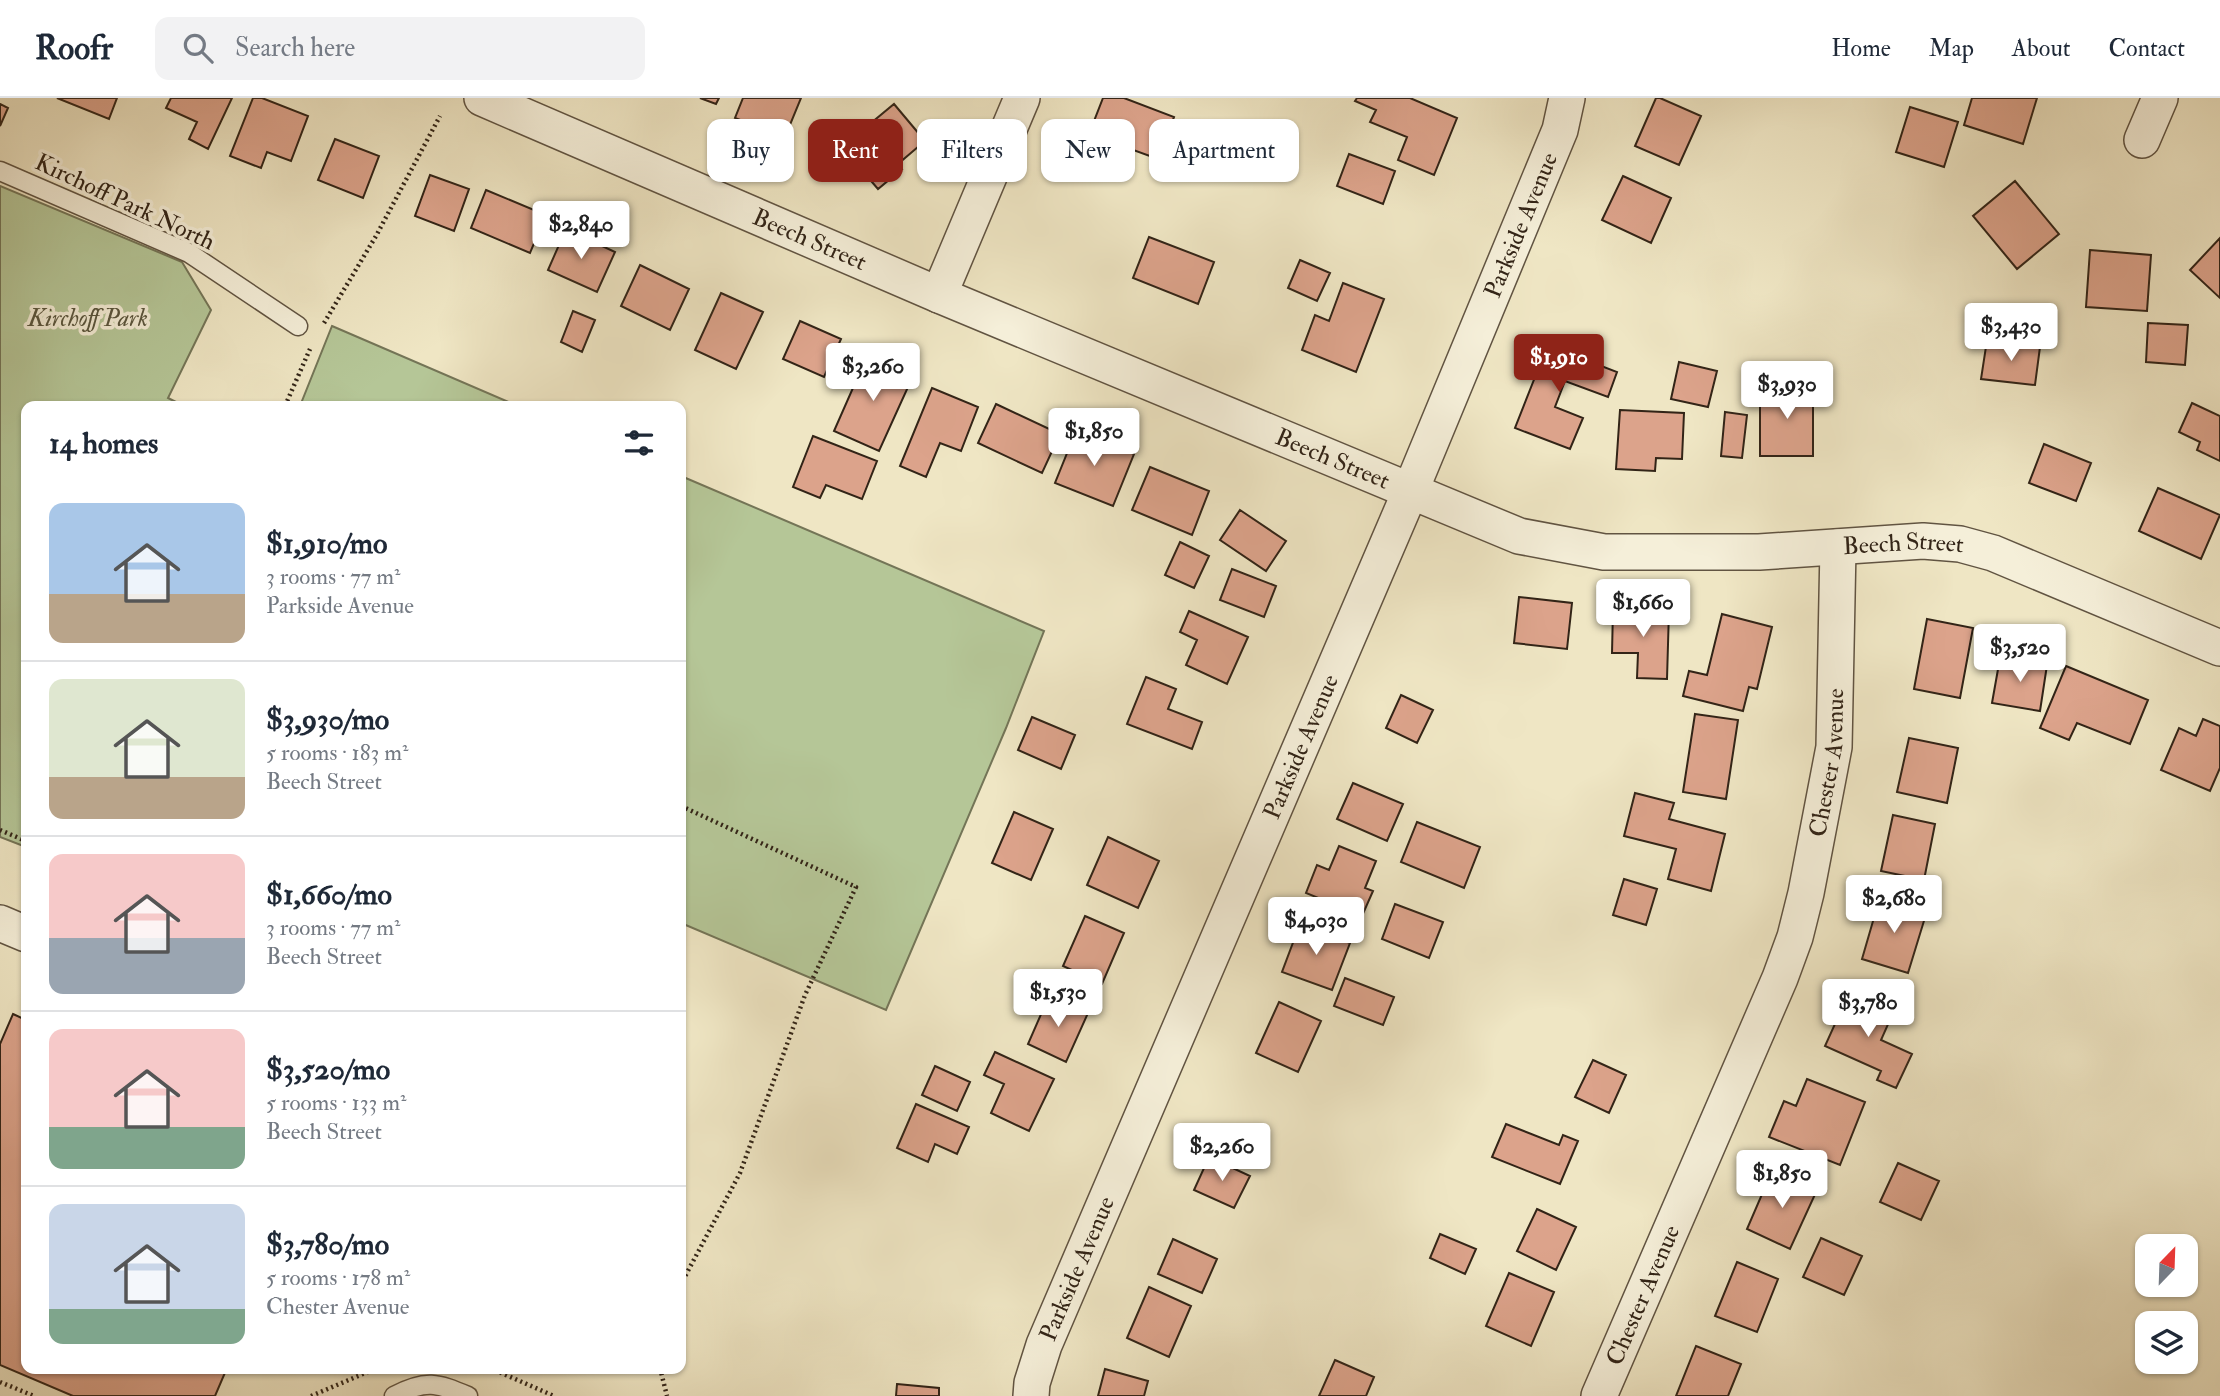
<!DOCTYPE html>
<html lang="en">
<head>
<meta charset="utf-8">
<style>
	body { margin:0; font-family:"IM FELL Double Pica",serif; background:#f2f2f3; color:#1f2937; height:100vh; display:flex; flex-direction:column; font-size:26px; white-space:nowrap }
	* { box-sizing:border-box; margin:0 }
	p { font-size:23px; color:#747a83 }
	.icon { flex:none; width:38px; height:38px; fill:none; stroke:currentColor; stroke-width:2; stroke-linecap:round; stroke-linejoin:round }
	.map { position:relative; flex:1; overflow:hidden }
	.sheet { position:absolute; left:21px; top:303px; width:665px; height:973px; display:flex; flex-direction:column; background:#fff; border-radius:14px; box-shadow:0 2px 5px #0004 }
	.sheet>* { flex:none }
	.guide { position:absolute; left:707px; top:21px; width:665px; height:63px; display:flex; gap:14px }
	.needle { width:46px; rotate:23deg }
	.tools { position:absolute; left:2135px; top:1136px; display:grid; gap:14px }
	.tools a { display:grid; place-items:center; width:63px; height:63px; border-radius:14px; background:#fff; box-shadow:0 2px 5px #0004; font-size:35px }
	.price { position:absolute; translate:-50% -60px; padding:0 16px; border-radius:7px; background:#fff; color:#222; font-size:23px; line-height:46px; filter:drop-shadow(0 2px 4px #0008) }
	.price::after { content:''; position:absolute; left:50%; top:42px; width:21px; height:16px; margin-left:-10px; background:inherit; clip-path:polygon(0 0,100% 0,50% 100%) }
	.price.on { background:#8f2418; color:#fff }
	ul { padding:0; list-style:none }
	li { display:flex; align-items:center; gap:21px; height:175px; padding:0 28px }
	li+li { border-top:2px solid #e0e1e3 }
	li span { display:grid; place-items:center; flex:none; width:196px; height:140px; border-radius:14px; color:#555 }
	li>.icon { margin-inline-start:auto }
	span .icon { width:84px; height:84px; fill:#fffc; stroke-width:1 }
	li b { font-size:30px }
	h2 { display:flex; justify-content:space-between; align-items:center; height:84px; padding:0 28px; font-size:30px }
	.tag { padding:0 24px; border-radius:14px; background:#fff; box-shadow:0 2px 5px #0004; font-size:24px; line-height:63px }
	.tag.on { background:#8f2418; color:#fff }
	header { display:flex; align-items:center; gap:42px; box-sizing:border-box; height:98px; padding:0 35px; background:#fff; border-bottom:2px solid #e0e1e3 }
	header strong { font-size:33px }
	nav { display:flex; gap:38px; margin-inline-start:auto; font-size:24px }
	.search { width:490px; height:63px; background:#f2f2f3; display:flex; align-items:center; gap:18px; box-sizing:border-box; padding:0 24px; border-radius:14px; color:#747a83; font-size:26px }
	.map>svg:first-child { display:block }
</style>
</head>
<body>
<header>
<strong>Roofr</strong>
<div class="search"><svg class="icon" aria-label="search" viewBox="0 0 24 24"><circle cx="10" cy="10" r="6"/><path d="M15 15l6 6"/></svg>Search here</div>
<nav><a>Home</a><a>Map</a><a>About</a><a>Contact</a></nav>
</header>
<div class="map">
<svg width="2220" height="1298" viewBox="0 0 2220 1298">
	<rect width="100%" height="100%" fill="#efe6c4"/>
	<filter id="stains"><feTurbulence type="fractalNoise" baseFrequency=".00286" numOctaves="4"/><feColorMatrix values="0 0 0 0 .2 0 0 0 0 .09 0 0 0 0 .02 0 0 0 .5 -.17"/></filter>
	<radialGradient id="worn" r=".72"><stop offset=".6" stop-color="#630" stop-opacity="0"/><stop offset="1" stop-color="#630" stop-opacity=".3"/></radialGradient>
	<path fill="#b5c697" stroke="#747557" stroke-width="2" d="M0 88 182 164 211 212 168 300 184 308H26V749L0 739Z
		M332 228 518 308H300Z
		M681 378 1044 533 1006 630 886 912 681 825Z"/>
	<path fill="#dca38b" stroke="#322417" stroke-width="2" d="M57 0H117L109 21Z
		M171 0H232L208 51 189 41 197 24 166 10Z
		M253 0H262L308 18 291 63 267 54 261 70 230 58Z
		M700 0H719L716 6Z
		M743 0H801L785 39 735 20Z
		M1103 0H1124L1174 19 1158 61 1089 36Z
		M1357 0H1410L1457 20 1434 77 1398 62 1407 39 1370 24 1376 12 1355 3Z
		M1656 0H1660L1701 18 1679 67 1635 48Z
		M1972 0H2037L2023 46 1964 27Z
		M0 6 8 10 0 28Z
		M894 6 925 43 898 66 902 71 878 91 842 49Z
		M1910 9 1958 24 1944 69 1896 54Z
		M335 41 379 58 363 100 318 82Z
		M1349 56 1395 73 1383 106 1337 88Z
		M430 77 469 91 454 133 415 118Z
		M1623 78 1671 100 1651 145 1602 122Z
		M2015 83 2059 136 2017 171 1973 118Z
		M486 92 546 117 530 155 471 130Z
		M566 131 615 154 597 194 548 172Z
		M1149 139 1214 164 1198 206 1133 180Z
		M2220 140V200L2190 172Z
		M2090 152 2151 157 2147 213 2086 209Z
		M1300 162 1330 175 1317 203 1288 190Z
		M640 167 689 191 670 232 621 208Z
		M1343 185 1384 201 1356 274 1302 252 1315 217 1329 223Z
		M721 195 763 214 736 271 695 252Z
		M573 213 595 222 582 254 561 244Z
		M800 223 841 241 824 279 783 261Z
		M2148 225 2188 227 2185 267 2146 264Z
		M1987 242 2040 249 2035 287 1981 281Z
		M1539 244 1617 274 1608 299 1565 283 1555 309 1583 320 1570 351 1515 330 1537 274 1529 270Z
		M867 258 913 278 879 353 834 333Z
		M1679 264 1717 273 1708 309 1671 301Z
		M1813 288V358H1760V289Z
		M932 290 978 309 961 353 940 345 926 379 900 368Z
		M2192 305 2220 318V363L2197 352 2200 344 2179 334Z
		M996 306 1060 336 1042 375 978 345Z
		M1620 312 1684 315 1682 361 1656 360 1655 373 1616 371Z
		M1725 314 1747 317 1742 360 1721 358Z
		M1076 333 1134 356 1113 408 1055 385Z
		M813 338 877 363 862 401 826 387 820 400 793 389Z
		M2044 346 2091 365 2076 403 2029 385Z
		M1150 369 1209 393 1192 437 1132 412Z
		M2158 390 2220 417 2201 461 2139 433Z
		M1240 412 1286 443 1266 473 1220 442Z
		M1180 444 1209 458 1194 490 1165 477Z
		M1232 471 1276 488 1264 519 1220 502Z
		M1519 499 1572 505 1567 551 1514 545Z
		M1613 511 1669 512 1667 581 1637 580 1638 555H1612Z
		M1189 513 1248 539 1227 586 1186 567 1197 542 1180 534Z
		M1722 516 1772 529 1757 591 1749 589 1743 613 1683 598 1689 573 1707 577Z
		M1927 521 1973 530 1960 600 1914 591Z
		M2000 560 2047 567 2040 613 1992 605Z
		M2066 568 2148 602 2130 646 2077 625 2069 642 2040 630Z
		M1146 579 1176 591 1168 611 1202 624 1192 651 1127 626Z
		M1401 597 1433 612 1417 645 1386 630Z
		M1695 616 1738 622 1726 701 1683 694Z
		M1032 619 1075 637 1061 671 1018 652Z
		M2203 621 2220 628V670L2210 693 2161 672 2179 630 2196 638Z
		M1909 640 1958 650 1947 705 1897 694Z
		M1353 685 1403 706 1387 743 1337 721Z
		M1635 695 1674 705 1669 721 1725 736 1711 793 1668 781 1676 751 1624 738Z
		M1014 714 1053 731 1031 782 992 765Z
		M1893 717 1935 726 1924 782 1881 773Z
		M1417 724 1480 749 1464 790 1401 764Z
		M1108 739 1159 763 1138 810 1087 787Z
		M1339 748 1376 763 1365 790 1373 793 1362 818 1306 795 1317 767 1329 772Z
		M1624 781 1657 791 1646 827 1613 817Z
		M1880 799 1927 813 1908 875 1862 861Z
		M1395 806 1443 824 1429 860 1382 841Z
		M1085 818 1124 835 1102 886 1063 868Z
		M1300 826 1350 845 1332 892 1282 874Z
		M1345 880 1394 899 1383 927 1334 908Z
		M1849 895 1893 915 1881 942 1912 956 1896 990 1877 982 1881 973 1825 948Z
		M1049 898 1088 915 1066 964 1028 946Z
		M1279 904 1321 923 1298 974 1256 955Z
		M13 916 26 922V1270H227L215 1298H73L0 1267V946Z
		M995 954 1054 981 1029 1033 991 1015 1004 986 984 977Z
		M1593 962 1626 977 1609 1015 1575 999Z
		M935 968 970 984 957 1013 922 997Z
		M1807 981 1865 1004 1840 1067 1769 1039 1784 1003 1796 1008Z
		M916 1006 969 1029 957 1056 935 1046 928 1064 897 1050Z
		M1506 1026 1559 1047 1563 1037 1578 1043 1560 1086 1492 1059Z
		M1209 1059 1250 1078 1234 1110 1194 1092Z
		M1898 1065 1939 1083 1921 1122 1880 1104Z
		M1772 1073 1817 1092 1790 1151 1747 1131Z
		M1537 1111 1576 1129 1556 1172 1517 1153Z
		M1440 1136 1476 1151 1465 1176 1430 1160Z
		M1821 1140 1862 1158 1844 1197 1803 1179Z
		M1173 1141 1217 1161 1202 1195 1158 1176Z
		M1737 1164 1778 1181 1757 1234 1715 1218Z
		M1509 1175 1554 1194 1531 1248 1486 1228Z
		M1149 1189 1191 1208 1169 1259 1127 1240Z
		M1696 1248 1741 1266 1728 1298H1676Z
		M1335 1262 1374 1279 1366 1298H1319Z
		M1105 1271 1148 1283 1144 1298H1098Z
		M897 1286 939 1290V1298H896Z"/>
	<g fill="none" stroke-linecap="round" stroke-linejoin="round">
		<defs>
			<path id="lane" d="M0 73 189 155 298 228
				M394 1298C426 1281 437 1285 468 1298"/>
			<g id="street">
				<path id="s1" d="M482 0 939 197 1519 438 1604 454H1759L1923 443 1960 446 1993 455 2220 550"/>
				<path d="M2142 42 2160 0"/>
				<path d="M939 197 1022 0"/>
				<path d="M0 825 26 836"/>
				<path id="s2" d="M1031 1298 1032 1285 1044 1247 1410 394 1560 32 1567 0"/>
				<path id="s3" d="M1599 1298 1780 880 1795 839 1806 795 1834 649 1838 449"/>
			</g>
		</defs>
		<use href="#lane" stroke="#615442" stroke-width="21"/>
		<use href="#street" stroke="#615442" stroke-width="38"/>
		<path stroke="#322417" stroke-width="4.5" stroke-dasharray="2 3.5" stroke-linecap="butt" d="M324 225 376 138 440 18
			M285 308 310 251
			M681 708 856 789 805 897 740 1075 681 1186
			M0 732 26 743
			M490 1270 554 1298
			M660 1270 667 1298
			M0 1284 34 1298
			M311 1298 377 1270"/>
		<use href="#lane" stroke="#f5efd9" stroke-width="18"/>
		<use href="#street" stroke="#f5efd9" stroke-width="35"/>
	</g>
	<g text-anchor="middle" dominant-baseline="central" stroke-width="7" stroke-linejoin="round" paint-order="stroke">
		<g font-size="24" fill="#322417" stroke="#f5efd9">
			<text transform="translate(125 104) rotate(25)">Kirchoff Park North</text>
			<text stroke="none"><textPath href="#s2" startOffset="1270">Parkside Avenue</textPath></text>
			<text stroke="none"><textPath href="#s1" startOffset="357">Beech Street</textPath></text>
			<text stroke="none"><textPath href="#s1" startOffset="924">Beech Street</textPath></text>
			<text stroke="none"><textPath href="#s1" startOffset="1512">Beech Street</textPath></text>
			<text stroke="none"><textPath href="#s2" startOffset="704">Parkside Avenue</textPath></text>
			<text stroke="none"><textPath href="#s3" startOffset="677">Chester Avenue</textPath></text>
			<text stroke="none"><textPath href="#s2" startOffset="136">Parkside Avenue</textPath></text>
			<text stroke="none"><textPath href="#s3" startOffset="110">Chester Avenue</textPath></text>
		</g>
		<g font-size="24" font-style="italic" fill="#59553d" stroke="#f5efd9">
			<text x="88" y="220">Kirchoff Park</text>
		</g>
	</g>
	<rect width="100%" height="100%" filter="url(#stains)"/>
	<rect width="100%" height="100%" fill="url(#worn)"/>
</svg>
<div class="tools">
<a><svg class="needle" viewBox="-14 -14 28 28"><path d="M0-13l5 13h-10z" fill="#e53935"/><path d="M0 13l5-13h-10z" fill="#747a83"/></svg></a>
<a><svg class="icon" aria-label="layers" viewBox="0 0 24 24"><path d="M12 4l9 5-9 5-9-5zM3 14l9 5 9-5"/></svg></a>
</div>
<b class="price" style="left:581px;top:163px">$2,840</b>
<b class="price" style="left:2011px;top:265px">$3,430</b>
<b class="price on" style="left:1559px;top:296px">$1,910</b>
<b class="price" style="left:873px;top:305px">$3,260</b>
<b class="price" style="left:1787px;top:323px">$3,930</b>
<b class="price" style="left:1094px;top:370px">$1,850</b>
<b class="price" style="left:1643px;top:541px">$1,660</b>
<b class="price" style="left:2020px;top:586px">$3,520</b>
<b class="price" style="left:1894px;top:837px">$2,680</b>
<b class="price" style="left:1316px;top:859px">$4,030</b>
<b class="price" style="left:1058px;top:931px">$1,530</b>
<b class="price" style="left:1868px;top:941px">$3,780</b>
<b class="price" style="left:1222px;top:1085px">$2,260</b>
<b class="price" style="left:1782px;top:1112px">$1,850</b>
<div class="guide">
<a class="tag">Buy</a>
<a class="tag on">Rent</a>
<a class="tag">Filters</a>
<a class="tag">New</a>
<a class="tag">Apartment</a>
</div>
<section class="sheet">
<h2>14 homes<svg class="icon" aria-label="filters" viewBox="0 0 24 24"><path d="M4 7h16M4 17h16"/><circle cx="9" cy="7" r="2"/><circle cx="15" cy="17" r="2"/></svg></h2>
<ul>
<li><span style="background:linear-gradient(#a9c7e8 65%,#b9a48a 0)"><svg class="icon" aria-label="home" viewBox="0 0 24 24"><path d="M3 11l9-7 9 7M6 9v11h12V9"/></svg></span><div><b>$1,910/mo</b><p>3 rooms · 77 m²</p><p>Parkside Avenue</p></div></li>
<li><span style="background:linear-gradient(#dfe7d0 70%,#b9a48a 0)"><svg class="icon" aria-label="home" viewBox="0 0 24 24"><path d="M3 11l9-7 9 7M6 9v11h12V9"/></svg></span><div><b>$3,930/mo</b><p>5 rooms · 183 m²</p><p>Beech Street</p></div></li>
<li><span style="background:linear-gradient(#f6c9c9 60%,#9aa5b1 0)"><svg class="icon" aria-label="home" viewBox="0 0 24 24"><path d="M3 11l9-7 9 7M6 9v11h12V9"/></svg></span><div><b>$1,660/mo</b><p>3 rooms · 77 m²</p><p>Beech Street</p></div></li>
<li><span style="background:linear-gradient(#f6c9c9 70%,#7fa58c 0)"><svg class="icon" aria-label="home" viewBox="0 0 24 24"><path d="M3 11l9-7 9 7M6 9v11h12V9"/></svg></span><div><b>$3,520/mo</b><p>5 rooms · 133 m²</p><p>Beech Street</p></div></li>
<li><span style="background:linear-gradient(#c9d6e8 75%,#7fa58c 0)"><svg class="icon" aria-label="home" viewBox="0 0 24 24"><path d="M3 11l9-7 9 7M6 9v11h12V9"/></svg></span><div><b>$3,780/mo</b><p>5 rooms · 178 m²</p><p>Chester Avenue</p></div></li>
</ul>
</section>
</div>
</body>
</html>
